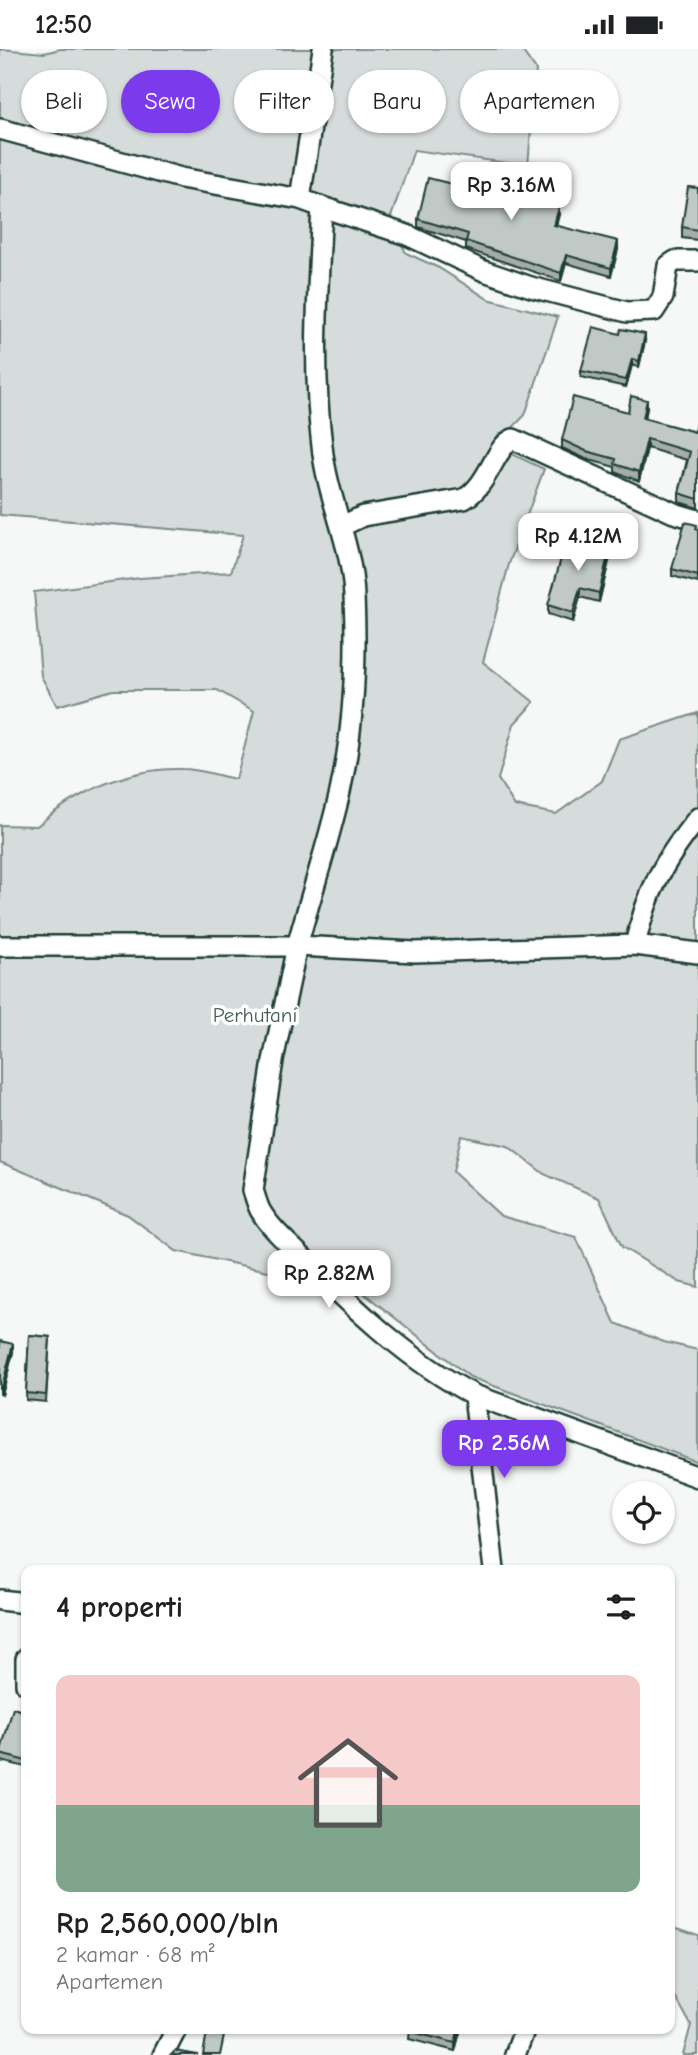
<!DOCTYPE html>
<html lang="id">
<head>
<meta charset="utf-8">
<style>
	body { margin:0; font-family:"Comic Neue",sans-serif; background:#f6f6f6; color:#202124; height:100vh; display:flex; flex-direction:column; font-size:26px; white-space:nowrap }
	* { box-sizing:border-box; margin:0 }
	p { font-size:23px; color:#757577 }
	.icon { flex:none; width:38px; height:38px; fill:none; stroke:currentColor; stroke-width:2; stroke-linecap:round; stroke-linejoin:round }
	.map { position:relative; flex:1; overflow:hidden }
	.sheet { position:absolute; left:21px; top:1516px; width:654px; height:469px; display:flex; flex-direction:column; background:#fff; border-radius:14px; box-shadow:0 2px 5px #0004 }
	.sheet>* { flex:none }
	.top-card { position:absolute; left:21px; top:21px; width:656px; height:63px; display:flex; gap:14px }
	.tools { position:absolute; left:612px; top:1432px; display:grid; gap:14px }
	.tools a { display:grid; place-items:center; width:63px; height:63px; border-radius:50%; background:#fff; box-shadow:0 2px 5px #0004; font-size:35px }
	.price { position:absolute; translate:-50% -60px; padding:0 16px; border-radius:14px; background:#fff; color:#222; font-size:23px; line-height:46px; filter:drop-shadow(0 2px 4px #0008) }
	.price::after { content:''; position:absolute; left:50%; top:42px; width:21px; height:16px; margin-left:-10px; background:inherit; clip-path:polygon(0 0,100% 0,50% 100%) }
	.price.on { background:#7c3aed; color:#fff }
	ul { padding:0; list-style:none }
	li { display:grid; align-content:center; gap:14px; height:371px; padding:0 35px }
	li span { display:grid; place-items:center; height:217px; border-radius:14px; color:#555 }
	li>.icon { margin-inline-start:auto }
	span .icon { width:126px; height:126px; fill:#fffc; stroke-width:1 }
	li b { font-size:30px }
	h2 { display:flex; justify-content:space-between; align-items:center; height:84px; padding:0 35px; font-size:30px }
	.pill { padding:0 24px; border-radius:32px; background:#fff; box-shadow:0 2px 5px #0004; font-size:24px; line-height:63px }
	.pill.on { background:#7c3aed; color:#fff }
	.status { display:flex; justify-content:space-between; align-items:center; height:49px; padding:0 35px; background:#fff; direction:ltr }
	.status svg { height:19px; fill:currentColor }
	.map>svg:first-child { display:block }
</style>
</head>
<body>
<div class="status"><b>12:50</b><svg viewBox="0 0 49 12"><path d="M0 12V9h3v3zM5 12V6h3v6zM10 12V3h3v9zM15 12V0h3v12zM26 1h20v11H26zM47 4h2v5h-2z"/></svg></div>
<div class="map">
<svg width="698" height="2006" viewBox="0 0 698 2006">
	<rect width="100%" height="100%" fill="#f6f7f7"/>
	<filter id="ink" filterUnits="userSpaceOnUse"><feTurbulence type="fractalNoise" baseFrequency=".0143" numOctaves="2"/><feDisplacementMap in="SourceGraphic" scale="14" xChannelSelector="R" yChannelSelector="G"/><feConvolveMatrix kernelMatrix="1 2 1 2 8 2 1 2 1" color-interpolation-filters="sRGB"/></filter>
	<g filter="url(#ink)">
		<path fill="#d6dcdb" stroke="#7a8c88" stroke-width="2" d="M0 0 44 4 60 0H521L536 21 528 117 414 101 390 171 406 204 439 219 488 250 558 268 525 366 495 397 544 420 509 515 483 613 534 653 514 675 498 730 515 757 556 765 602 732 619 690 698 664V1238L679 1233 622 1198 599 1149 544 1125 508 1097 461 1087 453 1123 501 1167 576 1188 615 1274 664 1293 698 1301V1413L470 1328 342 1227 277 1224 176 1202 128 1166 0 1113V776L37 777C75 743 131 718 182 720 200 720 219 727 236 730L254 662 217 641H113L57 657 41 627 34 543 140 529 231 523 243 486 0 466Z
			M677 1879 698 1886V2006H683L691 1976 670 1938V1886Z"/>
		<g fill="none" stroke-linecap="round" stroke-linejoin="round">
			<defs>
				<path id="street" d="M0 80 181 129 300 150 322 158C318 238 312 317 322 397 327 448 352 495 354 547 357 613 354 679 340 743 328 795 311 846 297 897H0
					M300 150 323 0
					M322 158 407 186 484 222 531 238 627 263 654 262 663 248 668 217 675 212H698
					M342 477 363 467 464 450C489 436 495 397 513 390L674 464 698 471
					M635 896C647 842 664 811 698 769
					M698 904 635 896 415 903 297 897 273 1012 253 1141C255 1147 257 1155 260 1161 270 1179 288 1194 303 1209 355 1260 409 1312 474 1346L698 1428
					M474 1346 494 1521
					M0 1551 26 1554
					M26 1610V1635
					M163 2006 177 1979
					M515 2006 525 1979"/>
			</defs>
			<use href="#street" stroke="#1f3d34" stroke-width="24"/>
			<use href="#street" stroke="#fff" stroke-width="19"/>
		</g>
		<path fill="#a5adaa" stroke="#1f3d34" stroke-width="2" d="M524 136 521 147 559 165 556 177 618 200 611 227 566 214 561 232 466 200V193L418 178V170L476 141Z
			M698 139V191L682 189V178Z
			M645 292 639 318 632 316 626 338 581 328V322Z
			M647 359 645 370 695 383 698 371V459L679 453V444L687 411 647 399 639 432 615 423V418L586 410 562 399V391L628 363Z
			M697 481H698V534L672 527V520Z
			M610 508 599 553 580 548 573 573 548 565V556Z
			M29 1286 50 1288 46 1353 26 1351Z
			M0 1292 13 1303 2 1346 0 1345Z
			M26 1663V1718L0 1712V1705Z
			M410 1979H461L455 2002 409 1990Z"/>
		<path fill="#868d8b" stroke="#1f3d34" stroke-width="2" d="M524 128V136L520 155V147Z
			M559 158V165L554 184V176Z
			M618 192V200L611 227V219Z
			M566 206V214L561 232V224Z
			M645 285V292L639 318V312Z
			M632 310V316L626 338V331Z
			M647 351V359L643 378V369Z
			M647 390V399L639 432V423Z
			M610 499V508L599 553V544Z
			M580 539V548L573 573V564Z
			M13 1295V1303L2 1346V1338Z
			M459 1979H461L455 2002V1994Z"/>
		<path fill="#c0c9c6" stroke="#1f3d34" stroke-width="2" d="M486 119 524 128 520 147 559 158 554 176 618 192 611 219 566 206 561 224 466 192 468 185 418 170 428 129 476 141 481 140Z
			M688 138 698 139V181L682 178Z
			M593 278 620 285 621 280 645 285 639 312 632 310 626 331 581 322Z
			M631 347 647 351 643 369 695 383 698 371V450L679 444 690 403 647 390 639 423 615 415 616 410 586 402 562 391 573 348 628 363Z
			M685 473 697 476 696 480 698 481V527L672 520Z
			M567 488 610 499 599 544 580 539 573 564 548 556Z
			M29 1286 50 1288 46 1346 26 1344Z
			M0 1292 13 1295 2 1338 0 1337Z
			M13 1659 26 1663V1712L0 1705Z
			M410 1979H459L455 1994 409 1982Z
			M207 1983 224 1987 220 2006H203Z
			M175 2002 198 2006H171Z"/>
	</g>
	<g text-anchor="middle" dominant-baseline="central" stroke-width="7" stroke-linejoin="round" paint-order="stroke">
		<g font-size="21" fill="#445d55" stroke="#fff">
			<text x="255" y="966">Perhutani</text>
		</g>
	</g>
</svg>
<div class="tools">
<a><svg class="icon" aria-label="locate" viewBox="0 0 24 24"><circle cx="12" cy="12" r="6"/><path d="M12 2v4M12 18v4M2 12h4M18 12h4"/></svg></a>
</div>
<b class="price" style="left:511px;top:173px">Rp 3.16M</b>
<b class="price" style="left:578px;top:524px">Rp 4.12M</b>
<b class="price" style="left:329px;top:1261px">Rp 2.82M</b>
<b class="price on" style="left:504px;top:1431px">Rp 2.56M</b>
<div class="top-card">
<a class="pill">Beli</a>
<a class="pill on">Sewa</a>
<a class="pill">Filter</a>
<a class="pill">Baru</a>
<a class="pill">Apartemen</a>
</div>
<section class="sheet">
<h2>4 properti<svg class="icon" aria-label="filters" viewBox="0 0 24 24"><path d="M4 7h16M4 17h16"/><circle cx="9" cy="7" r="2"/><circle cx="15" cy="17" r="2"/></svg></h2>
<ul>
<li><span style="background:linear-gradient(#f6c9c9 60%,#7fa58c 0)"><svg class="icon" aria-label="home" viewBox="0 0 24 24"><path d="M3 11l9-7 9 7M6 9v11h12V9"/></svg></span><div><b>Rp 2,560,000/bln</b><p>2 kamar · 68 m²</p><p>Apartemen</p></div></li>
</ul>
</section>
</div>
</body>
</html>
